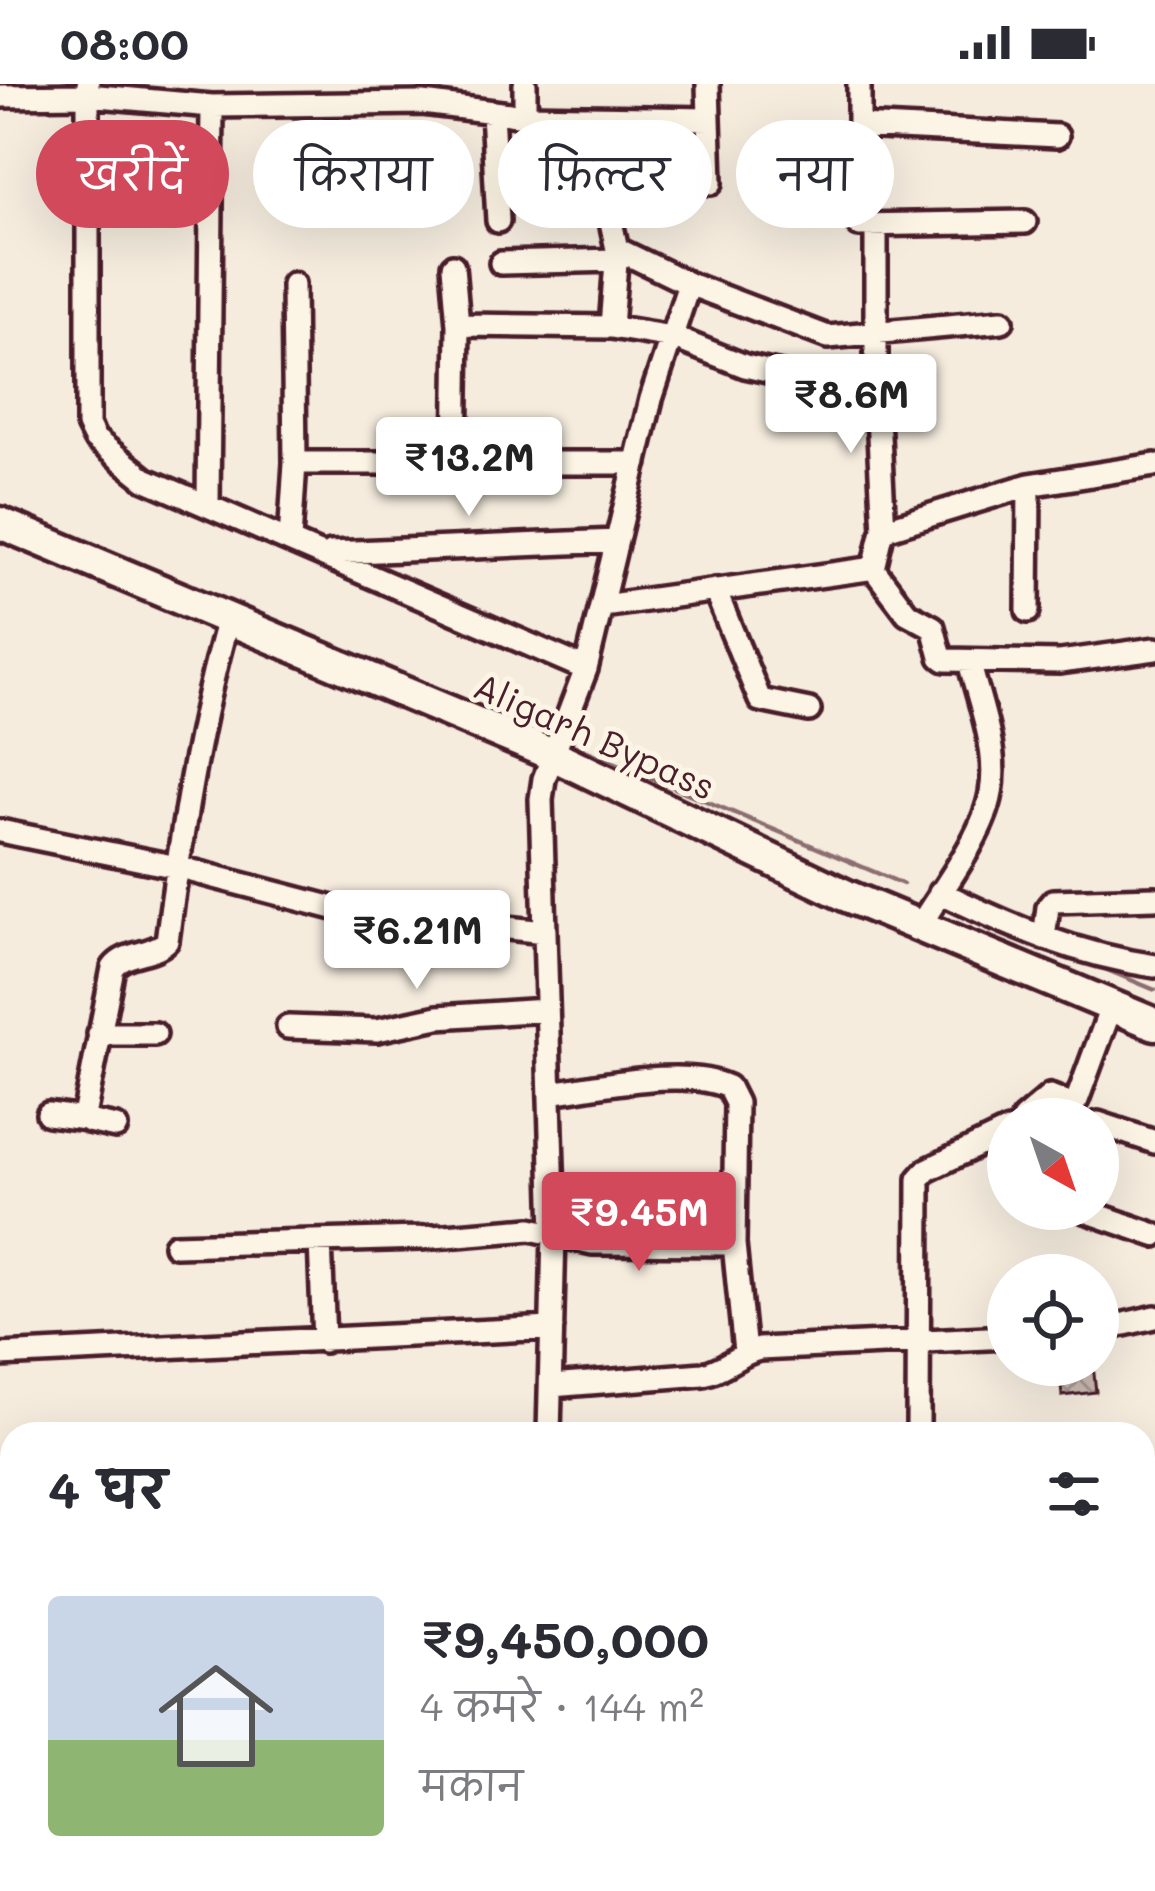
<!DOCTYPE html>
<html lang="hi">
<head>
<meta charset="utf-8">
<style>
	body { margin:0; font-family:Mali,"Playpen Sans Deva",sans-serif; background:#f7f7f7; color:#2b2b33; height:100vh; display:flex; flex-direction:column; font-size:45px; white-space:nowrap }
	* { box-sizing:border-box; margin:0 }
	p { font-size:39px; color:#7c7c81 }
	.icon { flex:none; width:66px; height:66px; fill:none; stroke:currentColor; stroke-width:2; stroke-linecap:round; stroke-linejoin:round }
	.map { position:relative; flex:1; overflow:hidden }
	.panel { position:absolute; left:0px; top:1338px; width:1155px; height:471px; display:flex; flex-direction:column; background:#fff; border-radius:36px 36px 0 0; box-shadow:0 12px 48px #0002 }
	.panel>* { flex:none }
	.top-card { position:absolute; left:36px; top:36px; width:1083px; height:108px; display:flex; gap:24px }
	.needle { width:78px; rotate:140deg }
	.buttons { position:absolute; left:987px; top:1014px; display:grid; gap:24px }
	.buttons a { display:grid; place-items:center; width:132px; height:132px; border-radius:50%; background:#fff; box-shadow:0 12px 48px #0002; font-size:60px }
	.price { position:absolute; translate:-50% -102px; padding:0 27px; border-radius:12px; background:#fff; color:#222; font-size:39px; line-height:78px; filter:drop-shadow(0 3px 6px #0008) }
	.price::after { content:''; position:absolute; left:50%; top:72px; width:36px; height:27px; margin-left:-18px; background:inherit; clip-path:polygon(0 0,100% 0,50% 100%) }
	.price.current { background:#d1495b; color:#fff }
	ul { padding:0; list-style:none }
	li { display:flex; align-items:center; gap:36px; height:300px; padding:0 48px }
	li+li { border-top:3px solid #e1e1e2 }
	li span { display:grid; place-items:center; flex:none; width:336px; height:240px; border-radius:12px; color:#555 }
	li>.icon { margin-inline-start:auto }
	span .icon { width:144px; height:144px; fill:#fffc; stroke-width:1 }
	li b { font-size:51px }
	h2 { display:flex; justify-content:space-between; align-items:center; height:144px; padding:0 48px; font-size:51px }
	.tag { padding:0 42px; border-radius:54px; background:#fff; box-shadow:0 12px 48px #0002; font-size:42px; line-height:108px }
	.tag.current { background:#d1495b; color:#fff }
	.status { display:flex; justify-content:space-between; align-items:center; height:84px; padding:0 60px; background:#fff; direction:ltr }
	.status svg { height:33px; fill:currentColor }
	.map>svg:first-child { display:block }
</style>
</head>
<body>
<div class="status"><b>08:00</b><svg viewBox="0 0 49 12"><path d="M0 12V9h3v3zM5 12V6h3v6zM10 12V3h3v9zM15 12V0h3v12zM26 1h20v11H26zM47 4h2v5h-2z"/></svg></div>
<div class="map">
<svg width="1155" height="1807" viewBox="0 0 1155 1807">
	<defs>
		<pattern id="building-cross-hatch" width="8" height="8" patternUnits="userSpaceOnUse" patternTransform="scale(3)"><rect width="8" height="8" fill="#cab9b1"/><path d="M0 0l8 8M0 8l8-8" fill="none" stroke="#a69690"/></pattern>
	</defs>
	<rect width="100%" height="100%" fill="#f5ecde"/>
	<filter id="ink" filterUnits="userSpaceOnUse"><feTurbulence type="fractalNoise" baseFrequency=".00833" numOctaves="2"/><feDisplacementMap in="SourceGraphic" scale="24" xChannelSelector="R" yChannelSelector="G"/><feConvolveMatrix kernelMatrix="1 2 1 2 8 2 1 2 1" color-interpolation-filters="sRGB"/></filter>
	<g filter="url(#ink)">
		<g fill="none" stroke-linecap="round" stroke-linejoin="round">
			<path stroke="#8c6e70" stroke-width="4.5" d="M458 613 555 654
				M566 658 903 800
				M1088 878 1155 906"/>
		</g>
		<path fill="url(#building-cross-hatch)" stroke="#4a1f2b" stroke-width="3" d="M1059 1281H1093L1096 1308 1062 1312Z"/>
		<g fill="none" stroke-linecap="round" stroke-linejoin="round">
			<defs>
				<path id="minor" d="M88 0V341L95 355 145 395 586 585
					M525 0V32
					M859 0V141L1025 138
					M0 12 87 11 212 22 423 19 525 32 709 35 708 0
					M492 28 498 137
					M588 33 617 165 689 200 828 253 1002 237
					M709 35 711 99
					M860 42 1057 52
					M876 141V295L884 447
					M501 179 616 176
					M453 182 458 241 456 377
					M458 241 611 243 672 253 745 282 785 291
					M611 243 617 165
					M295 379H636
					M208 420 212 22
					M290 456 295 379 293 200
					M330 469 617 457
					M873 484 907 529 933 543 941 573 945 576 1060 578 1155 565
					M715 506 760 616 809 626
					M603 522 868 485 875 480 882 450 889 444 1029 401 1155 381
					M1028 527 1029 401
					M0 747 177 783 337 825 544 848
					M940 808C1009 842 1078 871 1155 882
					M919 843C942 805 984 751 991 709 999 666 979 618 969 577
					M1044 854 1048 823 1053 817 1155 814
					M288 943 377 946 438 933 546 926
					M99 950H155
					M550 1009C597 1003 685 982 728 1003L736 1019 734 1160 745 1268
					M48 1030 85 1035
					M1023 1035 1050 1012 1068 1019 1077 1016 1112 921
					M1098 1039 1155 1058
					M116 1043 88 1037 84 1032 113 884C125 867 152 872 167 857 182 747 198 641 228 535
					M1080 1125 1155 1151
					M320 1157 324 1257
					M175 1161 421 1154 531 1145 592 1159 734 1160
					M1098 1246 1155 1233
					M0 1271 552 1244
					M551 1302 703 1290C724 1286 738 1270 759 1265L1008 1253
					M549 1350 554 1149 541 715 544 695 586 585 651 315 689 200
					M918 1350 919 1095 927 1086 1008 1047
					M0 1413H12
					M0 1558H12
					M0 1649H12
					M0 1699H12
					M1143 1704 1155 1703
					M552 1797V1807"/>
				<path id="highway" d="M0 439 555 672 847 812 1155 940"/>
			</defs>
			<use href="#minor" stroke="#4a1f2b" stroke-width="30"/>
			<use href="#highway" stroke="#4a1f2b" stroke-width="39"/>
			<use href="#minor" stroke="#fcf5e5" stroke-width="21"/>
			<use href="#highway" stroke="#fcf5e5" stroke-width="30"/>
		</g>
	</g>
	<g text-anchor="middle" dominant-baseline="central" stroke-width="10" stroke-linejoin="round" paint-order="stroke">
		<g font-size="36" fill="#4a1f2b" stroke="#fcf5e5">
			<text transform="translate(595 651) rotate(24)">Aligarh Bypass</text>
		</g>
	</g>
</svg>
<div class="buttons">
<a><svg class="needle" viewBox="-14 -14 28 28"><path d="M0-13l5 13h-10z" fill="#e53935"/><path d="M0 13l5-13h-10z" fill="#7c7c81"/></svg></a>
<a><svg class="icon" aria-label="locate" viewBox="0 0 24 24"><circle cx="12" cy="12" r="6"/><path d="M12 2v4M12 18v4M2 12h4M18 12h4"/></svg></a>
</div>
<b class="price" style="left:851px;top:372px">₹8.6M</b>
<b class="price" style="left:469px;top:435px">₹13.2M</b>
<b class="price" style="left:417px;top:908px">₹6.21M</b>
<b class="price current" style="left:639px;top:1190px">₹9.45M</b>
<div class="top-card">
<a class="tag current">खरीदें</a>
<a class="tag">किराया</a>
<a class="tag">फ़िल्टर</a>
<a class="tag">नया</a>
</div>
<section class="panel">
<h2>4 घर<svg class="icon" aria-label="filters" viewBox="0 0 24 24"><path d="M4 7h16M4 17h16"/><circle cx="9" cy="7" r="2"/><circle cx="15" cy="17" r="2"/></svg></h2>
<ul>
<li><span style="background:linear-gradient(#c9d6e8 60%,#8fb573 0)"><svg class="icon" aria-label="home" viewBox="0 0 24 24"><path d="M3 11l9-7 9 7M6 9v11h12V9"/></svg></span><div><b>₹9,450,000</b><p>4 कमरे · 144 m²</p><p>मकान</p></div></li>
</ul>
</section>
</div>
</body>
</html>
